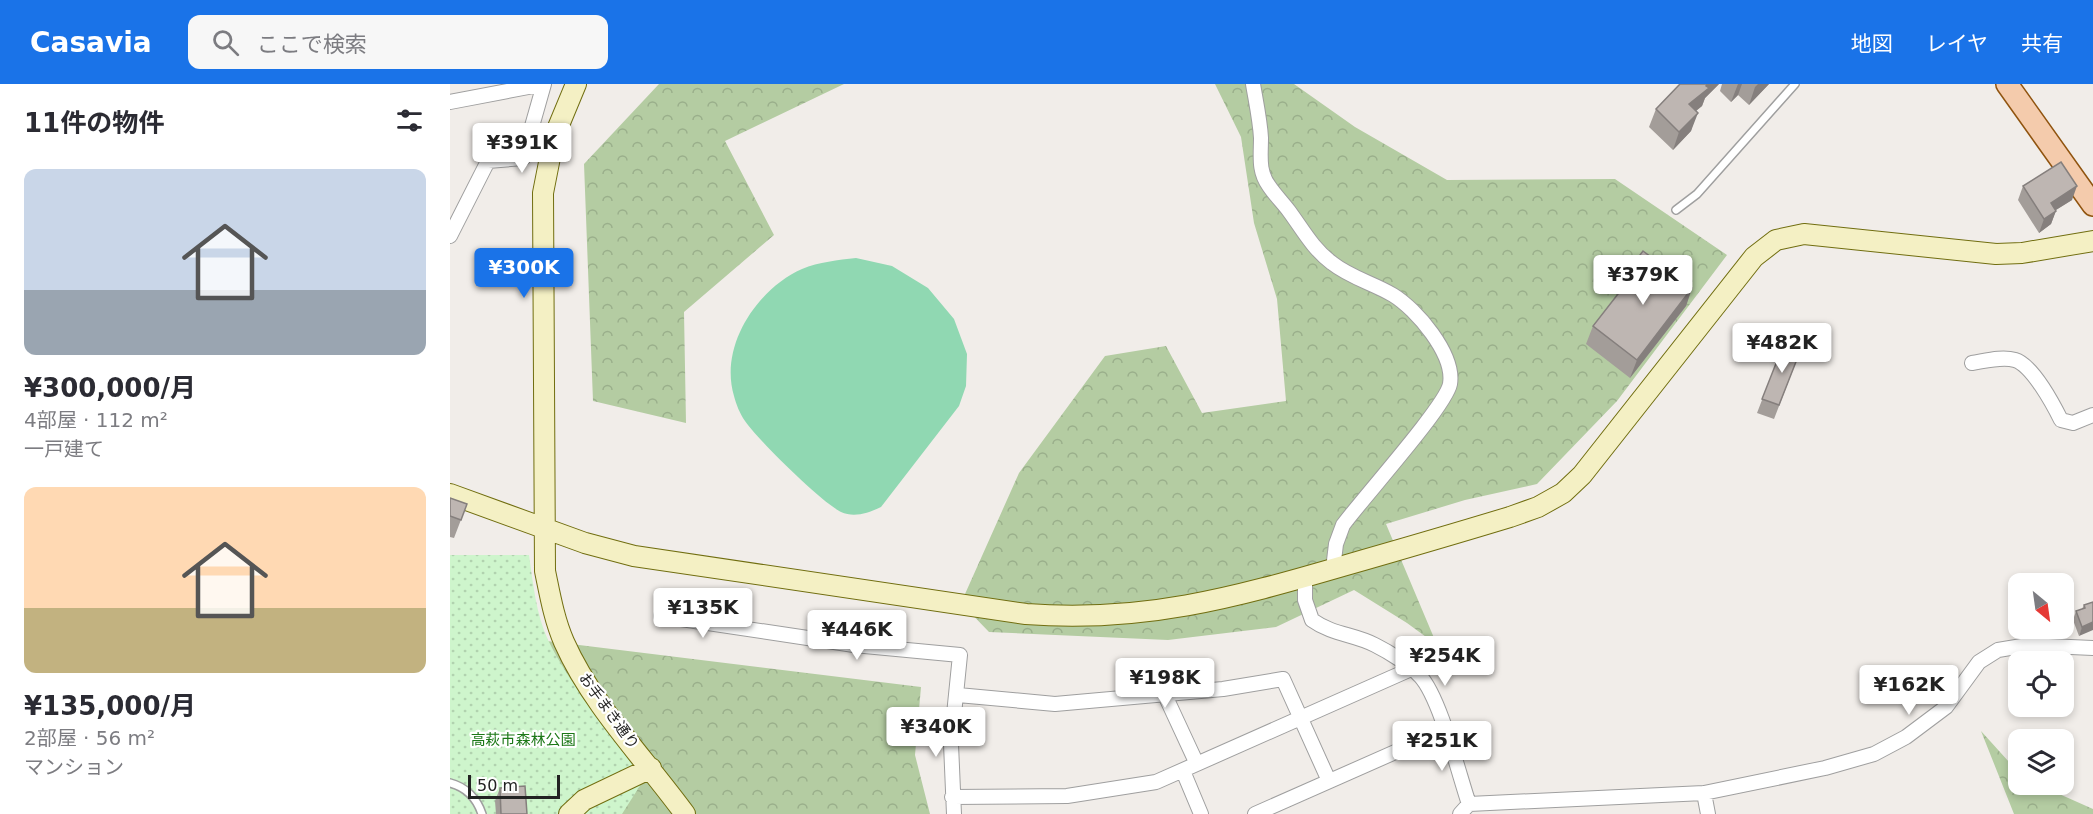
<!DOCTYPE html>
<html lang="ja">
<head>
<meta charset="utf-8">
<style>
	body { margin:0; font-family:"DejaVu Sans","Noto Sans JP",sans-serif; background:#f7f7f7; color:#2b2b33; height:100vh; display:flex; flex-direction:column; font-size:22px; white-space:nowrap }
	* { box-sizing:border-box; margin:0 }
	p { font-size:20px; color:#7c7c81 }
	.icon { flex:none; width:33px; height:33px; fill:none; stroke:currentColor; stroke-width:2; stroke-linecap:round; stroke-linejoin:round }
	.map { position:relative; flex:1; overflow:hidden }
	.drawer { display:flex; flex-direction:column; background:#fff; width:450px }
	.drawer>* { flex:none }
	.needle { width:39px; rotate:151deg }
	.tools { position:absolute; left:1558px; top:489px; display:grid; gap:12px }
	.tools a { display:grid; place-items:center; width:66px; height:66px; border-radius:12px; background:#fff; box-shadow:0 3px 9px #0003; font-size:30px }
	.scale { position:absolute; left:18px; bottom:15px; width:92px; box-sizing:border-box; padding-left:6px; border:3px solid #222; border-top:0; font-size:16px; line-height:21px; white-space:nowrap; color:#222; -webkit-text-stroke:4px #fff; paint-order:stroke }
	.price { position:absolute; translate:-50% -51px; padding:0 14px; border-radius:6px; background:#fff; color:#222; font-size:20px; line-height:39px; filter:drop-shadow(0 2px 3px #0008) }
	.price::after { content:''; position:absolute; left:50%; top:36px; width:18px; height:14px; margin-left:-9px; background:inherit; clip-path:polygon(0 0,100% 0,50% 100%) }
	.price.selected { background:#1a73e8; color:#fff }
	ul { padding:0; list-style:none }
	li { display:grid; align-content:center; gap:12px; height:318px; padding:0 24px }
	li span { display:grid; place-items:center; height:186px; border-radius:12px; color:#555 }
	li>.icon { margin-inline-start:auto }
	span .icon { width:108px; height:108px; fill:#fffc; stroke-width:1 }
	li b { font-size:26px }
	h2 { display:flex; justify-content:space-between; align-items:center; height:72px; padding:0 24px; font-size:26px }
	header { display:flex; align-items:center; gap:36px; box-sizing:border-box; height:84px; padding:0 30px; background:#1a73e8; color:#fff }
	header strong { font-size:28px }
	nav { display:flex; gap:33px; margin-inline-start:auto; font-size:21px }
	.search { width:420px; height:54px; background:#f7f7f7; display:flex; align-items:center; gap:15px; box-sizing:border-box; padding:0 21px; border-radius:12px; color:#7c7c81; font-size:22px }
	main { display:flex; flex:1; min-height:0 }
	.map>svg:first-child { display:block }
</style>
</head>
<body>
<header>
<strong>Casavia</strong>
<div class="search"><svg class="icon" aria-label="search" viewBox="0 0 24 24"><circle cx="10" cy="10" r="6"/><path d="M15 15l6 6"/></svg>ここで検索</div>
<nav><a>地図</a><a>レイヤ</a><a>共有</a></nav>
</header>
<main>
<section class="drawer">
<h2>11件の物件<svg class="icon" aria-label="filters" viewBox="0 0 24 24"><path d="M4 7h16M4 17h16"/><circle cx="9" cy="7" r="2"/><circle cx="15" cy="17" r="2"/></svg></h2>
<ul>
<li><span style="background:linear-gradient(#c9d6e8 65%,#9aa5b1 0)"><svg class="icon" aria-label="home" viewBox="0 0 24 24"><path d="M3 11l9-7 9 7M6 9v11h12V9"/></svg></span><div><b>¥300,000/月</b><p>4部屋 · 112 m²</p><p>一戸建て</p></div></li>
<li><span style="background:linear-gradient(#ffd9b3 65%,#c2b280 0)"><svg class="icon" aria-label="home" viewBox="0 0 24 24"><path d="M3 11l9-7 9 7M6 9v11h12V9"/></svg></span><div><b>¥135,000/月</b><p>2部屋 · 56 m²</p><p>マンション</p></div></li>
</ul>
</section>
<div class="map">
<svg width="1643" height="730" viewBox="0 0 1643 730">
	<defs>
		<pattern id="forest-crowns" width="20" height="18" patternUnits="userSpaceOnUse" patternTransform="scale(1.5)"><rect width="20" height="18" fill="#b4cca2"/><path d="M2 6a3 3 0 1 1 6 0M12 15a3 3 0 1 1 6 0" fill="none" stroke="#9aaf8b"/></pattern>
		<pattern id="park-dots" width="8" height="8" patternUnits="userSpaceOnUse" patternTransform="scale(1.5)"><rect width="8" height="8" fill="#cef5cc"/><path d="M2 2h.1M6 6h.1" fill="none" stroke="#b1d2af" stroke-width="1.8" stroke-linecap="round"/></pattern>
	</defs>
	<rect width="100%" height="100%" fill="#f1ede9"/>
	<path fill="url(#forest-crowns)" d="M209 0H394L275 57 324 151 234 228 236 339 143 317 134 80Z
		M765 0H844L905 43 997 96 1165 95 1277 171 1167 317 1087 400 1015 416 936 440 987 561 957 539 904 506 826 543 718 556 539 548 511 519 569 389 655 272 716 262 752 329 836 317 827 215 804 139 791 53Z
		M0 545 471 603 465 671 480 730H0Z
		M1531 647 1569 689V700L1589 701 1643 725V730H1564Z"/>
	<path fill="url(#park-dots)" d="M0 471H79C83 499 86 530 98 556 123 607 162 649 193 697L172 730H0Z"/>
	<path fill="#90d8b2" d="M406 174 442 182 478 204 504 235 517 270 516 302 509 322 431 423C419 429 404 434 391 428 371 418 308 356 295 337 290 330 286 320 284 312 269 262 307 205 352 185 369 178 388 176 406 174Z"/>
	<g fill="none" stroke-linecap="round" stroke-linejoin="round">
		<defs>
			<path id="lane" d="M1226 126 1247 110 1345 0
				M0 699C16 703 27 715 32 730"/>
			<path id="street" d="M803 0C806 18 810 36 811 54 811 72 808 87 819 102 825 111 833 119 839 127 853 146 863 165 882 179 901 194 923 199 943 211 966 225 1005 270 1000 300 996 322 912 415 893 441L886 460 883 485
				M0 18 94 0
				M0 152 38 77 73 74 94 0
				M1522 279C1535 277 1552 272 1565 276 1582 281 1603 320 1611 336L1623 339 1643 331
				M855 493V516L862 536C883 551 904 550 925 561 939 568 960 581 970 592 990 613 1009 691 1019 720
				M211 532 404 561 510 571 501 660 504 730
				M714 609 746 678
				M508 611 605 620 773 605 833 595 879 697
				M733 687 751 730
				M1254 709 1258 730
				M502 713 617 712 706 698 961 585
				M805 730 995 646
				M1010 730 1019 720 1254 709 1375 684 1424 670 1456 653 1496 623 1529 578 1548 566 1578 561 1643 564"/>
			<path id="secondary" d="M126 0 104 53 93 109 95 487C100 511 104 535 114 558 142 621 194 674 235 730
				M0 410 135 459 184 472 576 530C692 539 783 514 893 482 949 466 1004 450 1060 433L1088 423 1113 409 1132 391 1304 173 1326 156 1354 150 1546 170 1572 169 1643 157
				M119 730 134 716 201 684"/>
			<path id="primary" d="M1557 0 1643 121"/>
		</defs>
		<use href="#lane" stroke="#9f9f9f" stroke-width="10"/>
		<use href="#street" stroke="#9f9f9f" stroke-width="16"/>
		<use href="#secondary" stroke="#716e10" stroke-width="22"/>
		<use href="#primary" stroke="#90540f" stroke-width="24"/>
		<use href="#lane" stroke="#fff" stroke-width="7"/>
		<use href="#street" stroke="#fff" stroke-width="14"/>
		<use href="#secondary" stroke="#f4f0c4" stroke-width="20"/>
		<use href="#primary" stroke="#f4cbac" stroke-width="21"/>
	</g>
	<path fill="#a39d99" d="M1230 0H1269L1255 14 1252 22 1246 27 1241 47 1223 66 1199 43 1206 25Z
		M1272 0H1319L1299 21 1288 11 1281 18 1270 7Z
		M1573 102 1622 116 1606 126 1601 140 1589 149 1568 116Z
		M1184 179 1242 204 1236 222 1180 294 1136 260 1143 242 1178 197Z
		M1334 259 1351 265 1324 335 1307 329Z
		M0 414 17 420 4 454 0 453Z
		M1643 518 1629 552 1623 536 1626 527 1632 525 1634 521Z
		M75 702 77 730H46L45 717 50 704Z"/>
	<path fill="#857f7d" d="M1258 0H1269L1255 14 1252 22 1232 38 1239 20Z
		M1288 0H1292L1288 11 1281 18Z
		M1308 0H1319L1299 21 1305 3Z
		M1248 29 1241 47 1223 66 1229 48Z
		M1627 102 1622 116 1596 132 1601 119Z
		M1606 127 1601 140 1589 149 1594 135Z
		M1242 204 1236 222 1180 294 1187 276Z
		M1643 538V546L1629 552 1632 543Z"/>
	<path fill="#beb6b2" stroke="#857f7d" stroke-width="1.5" d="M1230 0H1258L1256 2 1259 4 1239 20 1248 29 1229 48 1206 25Z
		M1611 78 1627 102 1601 119 1606 127 1594 135 1573 102Z
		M1193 167 1242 204 1187 276 1143 242 1189 183 1184 179Z
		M1334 259 1351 265 1329 321 1312 315Z
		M0 414 17 420 11 436 0 432Z
		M1643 518V538L1632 543 1626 527 1635 524 1634 521Z
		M75 702 77 730H51L50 704Z"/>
	<g text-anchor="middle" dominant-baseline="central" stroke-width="4.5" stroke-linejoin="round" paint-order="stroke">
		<g font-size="15" fill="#222" stroke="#fff">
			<text transform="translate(159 627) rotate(54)">お手まき通り</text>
		</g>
		<g font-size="15" fill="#1c7817" stroke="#fff">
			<text x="73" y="656">高萩市森林公園</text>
		</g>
	</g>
</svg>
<div class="tools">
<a><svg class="needle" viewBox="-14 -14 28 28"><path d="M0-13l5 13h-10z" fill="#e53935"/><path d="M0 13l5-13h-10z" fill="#7c7c81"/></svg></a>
<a><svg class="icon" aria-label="locate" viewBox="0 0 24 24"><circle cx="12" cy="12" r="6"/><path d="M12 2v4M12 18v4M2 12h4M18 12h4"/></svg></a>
<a><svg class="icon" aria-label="layers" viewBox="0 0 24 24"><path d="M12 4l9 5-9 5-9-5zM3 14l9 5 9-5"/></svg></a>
</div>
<div class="scale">50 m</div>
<b class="price" style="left:72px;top:90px">¥391K</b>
<b class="price selected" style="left:74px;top:215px">¥300K</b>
<b class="price" style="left:1193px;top:222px">¥379K</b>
<b class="price" style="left:1332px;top:290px">¥482K</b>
<b class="price" style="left:253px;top:555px">¥135K</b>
<b class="price" style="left:407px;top:577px">¥446K</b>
<b class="price" style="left:995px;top:603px">¥254K</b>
<b class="price" style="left:715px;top:625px">¥198K</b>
<b class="price" style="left:1459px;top:632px">¥162K</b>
<b class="price" style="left:486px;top:674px">¥340K</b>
<b class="price" style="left:992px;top:688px">¥251K</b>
</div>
</main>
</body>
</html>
